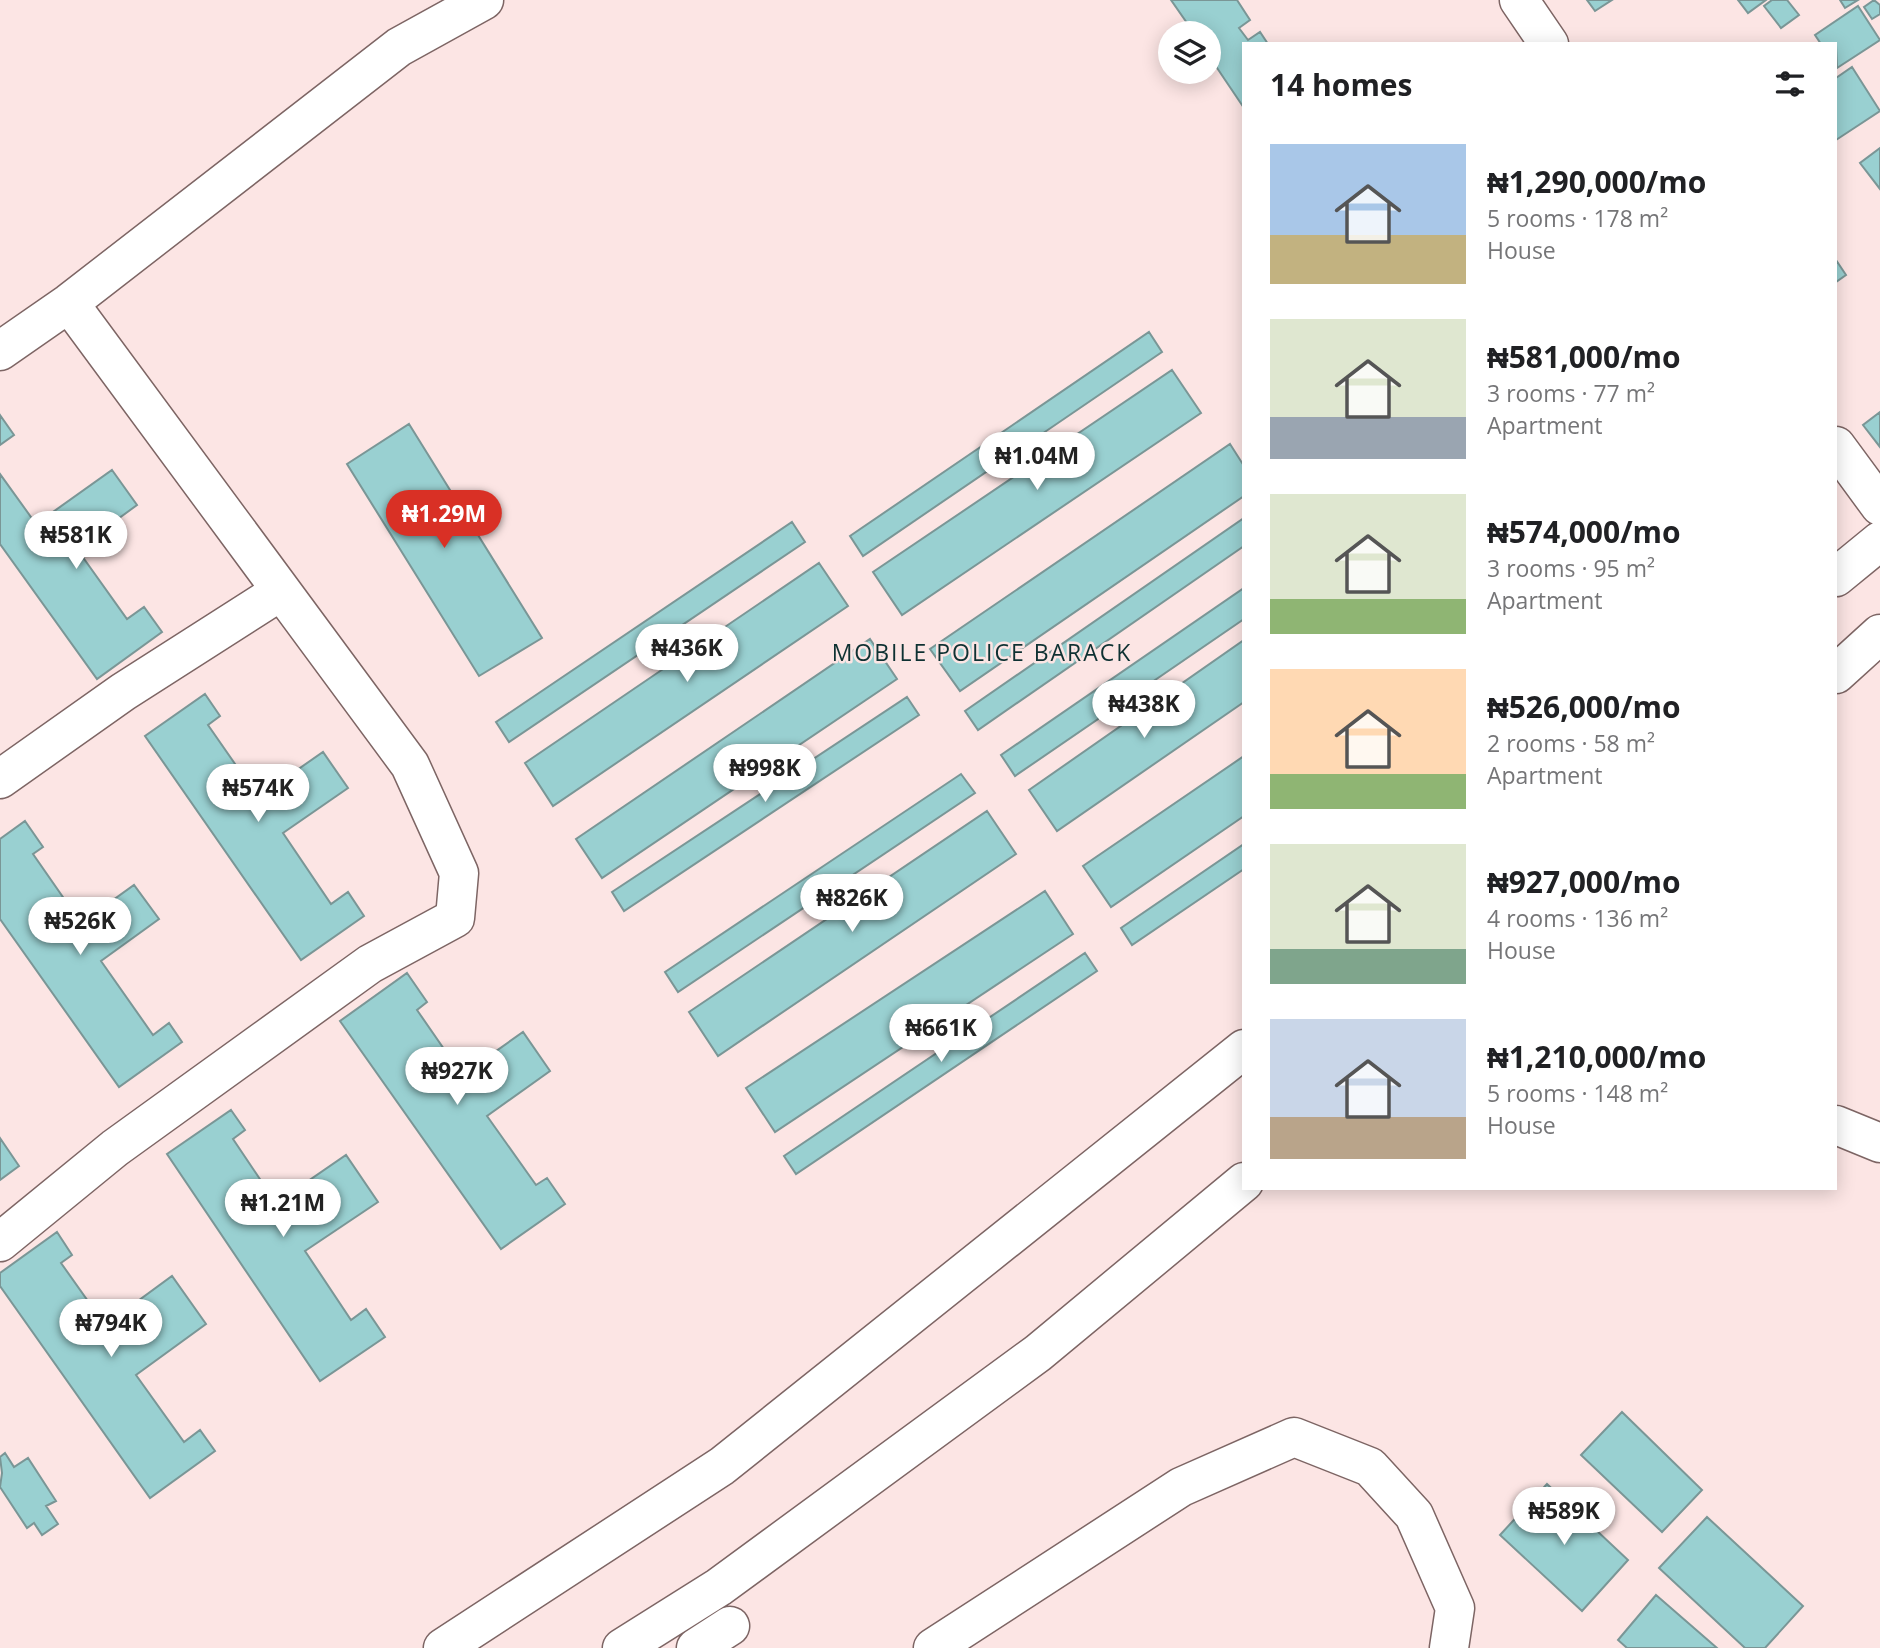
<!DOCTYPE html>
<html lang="en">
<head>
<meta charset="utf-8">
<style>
	body { margin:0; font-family:"Open Sans",sans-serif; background:#f2f2f2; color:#202124; height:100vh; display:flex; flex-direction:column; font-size:26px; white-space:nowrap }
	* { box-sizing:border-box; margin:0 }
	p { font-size:23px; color:#757577 }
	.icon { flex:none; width:38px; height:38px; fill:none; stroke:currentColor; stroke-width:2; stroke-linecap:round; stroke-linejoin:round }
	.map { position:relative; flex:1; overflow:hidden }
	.side { position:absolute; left:1242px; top:42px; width:595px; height:1148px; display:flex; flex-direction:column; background:#fff; border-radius:0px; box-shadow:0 4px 18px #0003 }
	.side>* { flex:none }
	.fabs { position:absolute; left:1158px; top:21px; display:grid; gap:14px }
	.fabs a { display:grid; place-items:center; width:63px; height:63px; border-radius:50%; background:#fff; box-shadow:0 4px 18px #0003; font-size:35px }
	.price { position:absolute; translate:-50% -60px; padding:0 16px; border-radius:24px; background:#fff; color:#222; font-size:23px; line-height:46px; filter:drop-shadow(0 2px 4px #0008) }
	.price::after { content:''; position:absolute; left:50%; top:42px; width:21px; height:16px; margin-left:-10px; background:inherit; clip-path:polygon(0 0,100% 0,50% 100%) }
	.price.active { background:#d93025; color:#fff }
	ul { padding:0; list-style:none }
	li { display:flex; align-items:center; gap:21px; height:175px; padding:0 28px }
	li span { display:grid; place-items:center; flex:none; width:196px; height:140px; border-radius:0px; color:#555 }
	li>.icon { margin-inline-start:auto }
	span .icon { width:84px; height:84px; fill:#fffc; stroke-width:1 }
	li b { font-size:30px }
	h2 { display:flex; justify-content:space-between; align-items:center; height:84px; padding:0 28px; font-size:30px }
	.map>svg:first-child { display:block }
</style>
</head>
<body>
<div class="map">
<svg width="1880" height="1648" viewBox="0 0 1880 1648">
	<rect width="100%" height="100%" fill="#fce5e4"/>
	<path fill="#99d0d1" stroke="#7a9696" stroke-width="2" d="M1171 0H1237L1250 20 1239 28 1248 40 1260 32 1268 44H1244V108L1209 56V33H1194Z
		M1587 0H1612L1595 11Z
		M1738 0H1766L1748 13Z
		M1772 0H1787L1799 15 1781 28 1764 6Z
		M1840 0H1858L1845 8Z
		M1874 0 1880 5V14L1872 19 1864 7Z
		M1858 6 1880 40 1837 68 1836 44H1821L1815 35Z
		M1852 67 1880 111 1836 140V78Z
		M1880 148V189L1860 163Z
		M1836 260 1846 275 1836 282Z
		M1149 332 1162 352 863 556 850 536Z
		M1172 370 1201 413 902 615 873 572Z
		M1880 412V447L1863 425Z
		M0 415 14 435 0 445Z
		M409 424 542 638 479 676 347 464Z
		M1230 444 1244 466V496L960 691 930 649Z
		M112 470 137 505 77 549 127 619 144 607 162 632 97 679 0 544V474L36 524Z
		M1244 518V546L978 730 965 711Z
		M792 522 805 542 509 742 496 722Z
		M819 563 848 606 553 806 525 763Z
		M1244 588V619L1015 776 1001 755Z
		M870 639 897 679 602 878 576 839Z
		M1244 640V702L1057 831 1029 790Z
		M205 694 220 716 208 725 258 797 323 752 348 788 283 833 331 904 348 892 364 916 301 960 145 736Z
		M907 697 919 715 624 911 612 892Z
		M1244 756V816L1111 907 1083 866Z
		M961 774 975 793 678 992 665 972Z
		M987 811 1016 854 718 1056 689 1012Z
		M25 821 43 847 33 854 81 923 134 885 159 919 101 961 153 1035 169 1023 182 1042 119 1087 0 919V839Z
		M1244 844V869L1132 945 1121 928Z
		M1045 891 1073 934 775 1132 746 1088Z
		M1085 953 1097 971 796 1174 784 1156Z
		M407 973 427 1002 417 1010 462 1075 523 1032 550 1071 487 1116 536 1185 547 1178 565 1204 501 1249 340 1021Z
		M231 1110 245 1130 233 1139 276 1203 346 1155 378 1202 305 1251 351 1320 366 1309 385 1337 320 1381 167 1154Z
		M0 1138 19 1166 0 1180Z
		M57 1232 72 1255 61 1263 105 1325 172 1276 206 1324 136 1375 184 1442 200 1430 215 1451 150 1498 0 1286V1273Z
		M1622 1412 1702 1490 1662 1532 1581 1455Z
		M5 1453 14 1467 28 1458 56 1501 46 1506 58 1524 42 1535 34 1523 27 1528 0 1487 2 1473 0 1457Z
		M1547 1484 1628 1560 1582 1611 1500 1535Z
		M1707 1517 1803 1606 1765 1648H1745L1659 1568Z
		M1656 1595 1717 1648H1627L1618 1640Z"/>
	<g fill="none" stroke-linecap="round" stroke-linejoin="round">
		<defs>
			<path id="minor" d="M1519 0 1549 44
				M0 351 69 303 399 47 484 0
				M1836 446 1880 506
				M1836 577 1880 541
				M1836 674 1880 634
				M0 779 123 692 281 591
				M1836 1125 1880 1143
				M0 1242 115 1148 370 964 455 918 459 873 410 765 69 303
				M443 1648 722 1466 1244 1049
				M622 1648 719 1587 1038 1353 1244 1182
				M696 1648 730 1626
				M933 1648 1181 1487 1294 1437 1370 1467 1414 1515 1455 1608 1449 1648"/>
		</defs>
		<use href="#minor" stroke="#7d6564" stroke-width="41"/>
		<use href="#minor" stroke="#fff" stroke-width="38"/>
	</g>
	<g text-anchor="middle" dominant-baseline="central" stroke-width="5" stroke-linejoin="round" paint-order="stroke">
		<g font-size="23" letter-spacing="2" fill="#0e3132" stroke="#fce5e4">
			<text x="982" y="652">MOBILE POLICE BARACK</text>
		</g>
	</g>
</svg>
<div class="fabs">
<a><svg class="icon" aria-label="layers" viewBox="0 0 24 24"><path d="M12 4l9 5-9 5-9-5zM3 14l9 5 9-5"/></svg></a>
</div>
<b class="price" style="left:1037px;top:492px">₦1.04M</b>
<b class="price active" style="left:444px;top:550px">₦1.29M</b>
<b class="price" style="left:76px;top:571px">₦581K</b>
<b class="price" style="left:687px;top:684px">₦436K</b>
<b class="price" style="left:1144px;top:740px">₦438K</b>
<b class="price" style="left:765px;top:804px">₦998K</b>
<b class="price" style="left:258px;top:824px">₦574K</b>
<b class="price" style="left:852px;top:934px">₦826K</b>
<b class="price" style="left:80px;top:957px">₦526K</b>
<b class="price" style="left:941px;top:1064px">₦661K</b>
<b class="price" style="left:457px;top:1107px">₦927K</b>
<b class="price" style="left:283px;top:1239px">₦1.21M</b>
<b class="price" style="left:111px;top:1359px">₦794K</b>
<b class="price" style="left:1564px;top:1547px">₦589K</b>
<section class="side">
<h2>14 homes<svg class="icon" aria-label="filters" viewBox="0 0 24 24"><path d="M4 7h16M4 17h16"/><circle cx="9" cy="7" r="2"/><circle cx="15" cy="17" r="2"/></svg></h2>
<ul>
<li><span style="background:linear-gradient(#a9c7e8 65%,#c2b280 0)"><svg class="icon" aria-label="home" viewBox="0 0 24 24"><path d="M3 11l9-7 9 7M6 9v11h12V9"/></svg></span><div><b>₦1,290,000/mo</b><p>5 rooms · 178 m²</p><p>House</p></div></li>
<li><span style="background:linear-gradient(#dfe7d0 70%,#9aa5b1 0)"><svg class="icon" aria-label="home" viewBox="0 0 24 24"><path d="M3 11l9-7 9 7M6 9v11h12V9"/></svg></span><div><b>₦581,000/mo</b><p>3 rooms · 77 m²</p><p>Apartment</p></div></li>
<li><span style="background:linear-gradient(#dfe7d0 75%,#8fb573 0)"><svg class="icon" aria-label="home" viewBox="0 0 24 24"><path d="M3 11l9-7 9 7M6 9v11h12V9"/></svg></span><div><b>₦574,000/mo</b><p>3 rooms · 95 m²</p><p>Apartment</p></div></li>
<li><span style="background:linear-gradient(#ffd9b3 75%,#8fb573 0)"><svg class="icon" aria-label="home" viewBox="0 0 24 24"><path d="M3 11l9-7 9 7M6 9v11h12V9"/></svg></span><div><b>₦526,000/mo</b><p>2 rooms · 58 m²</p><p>Apartment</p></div></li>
<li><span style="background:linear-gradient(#dfe7d0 75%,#7fa58c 0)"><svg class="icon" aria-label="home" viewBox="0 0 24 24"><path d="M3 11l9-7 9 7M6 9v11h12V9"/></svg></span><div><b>₦927,000/mo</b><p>4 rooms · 136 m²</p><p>House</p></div></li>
<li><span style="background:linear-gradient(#c9d6e8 70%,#b9a48a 0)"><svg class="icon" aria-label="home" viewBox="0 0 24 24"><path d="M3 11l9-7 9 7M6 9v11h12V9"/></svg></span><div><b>₦1,210,000/mo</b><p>5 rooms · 148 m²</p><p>House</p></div></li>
</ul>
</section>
</div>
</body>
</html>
